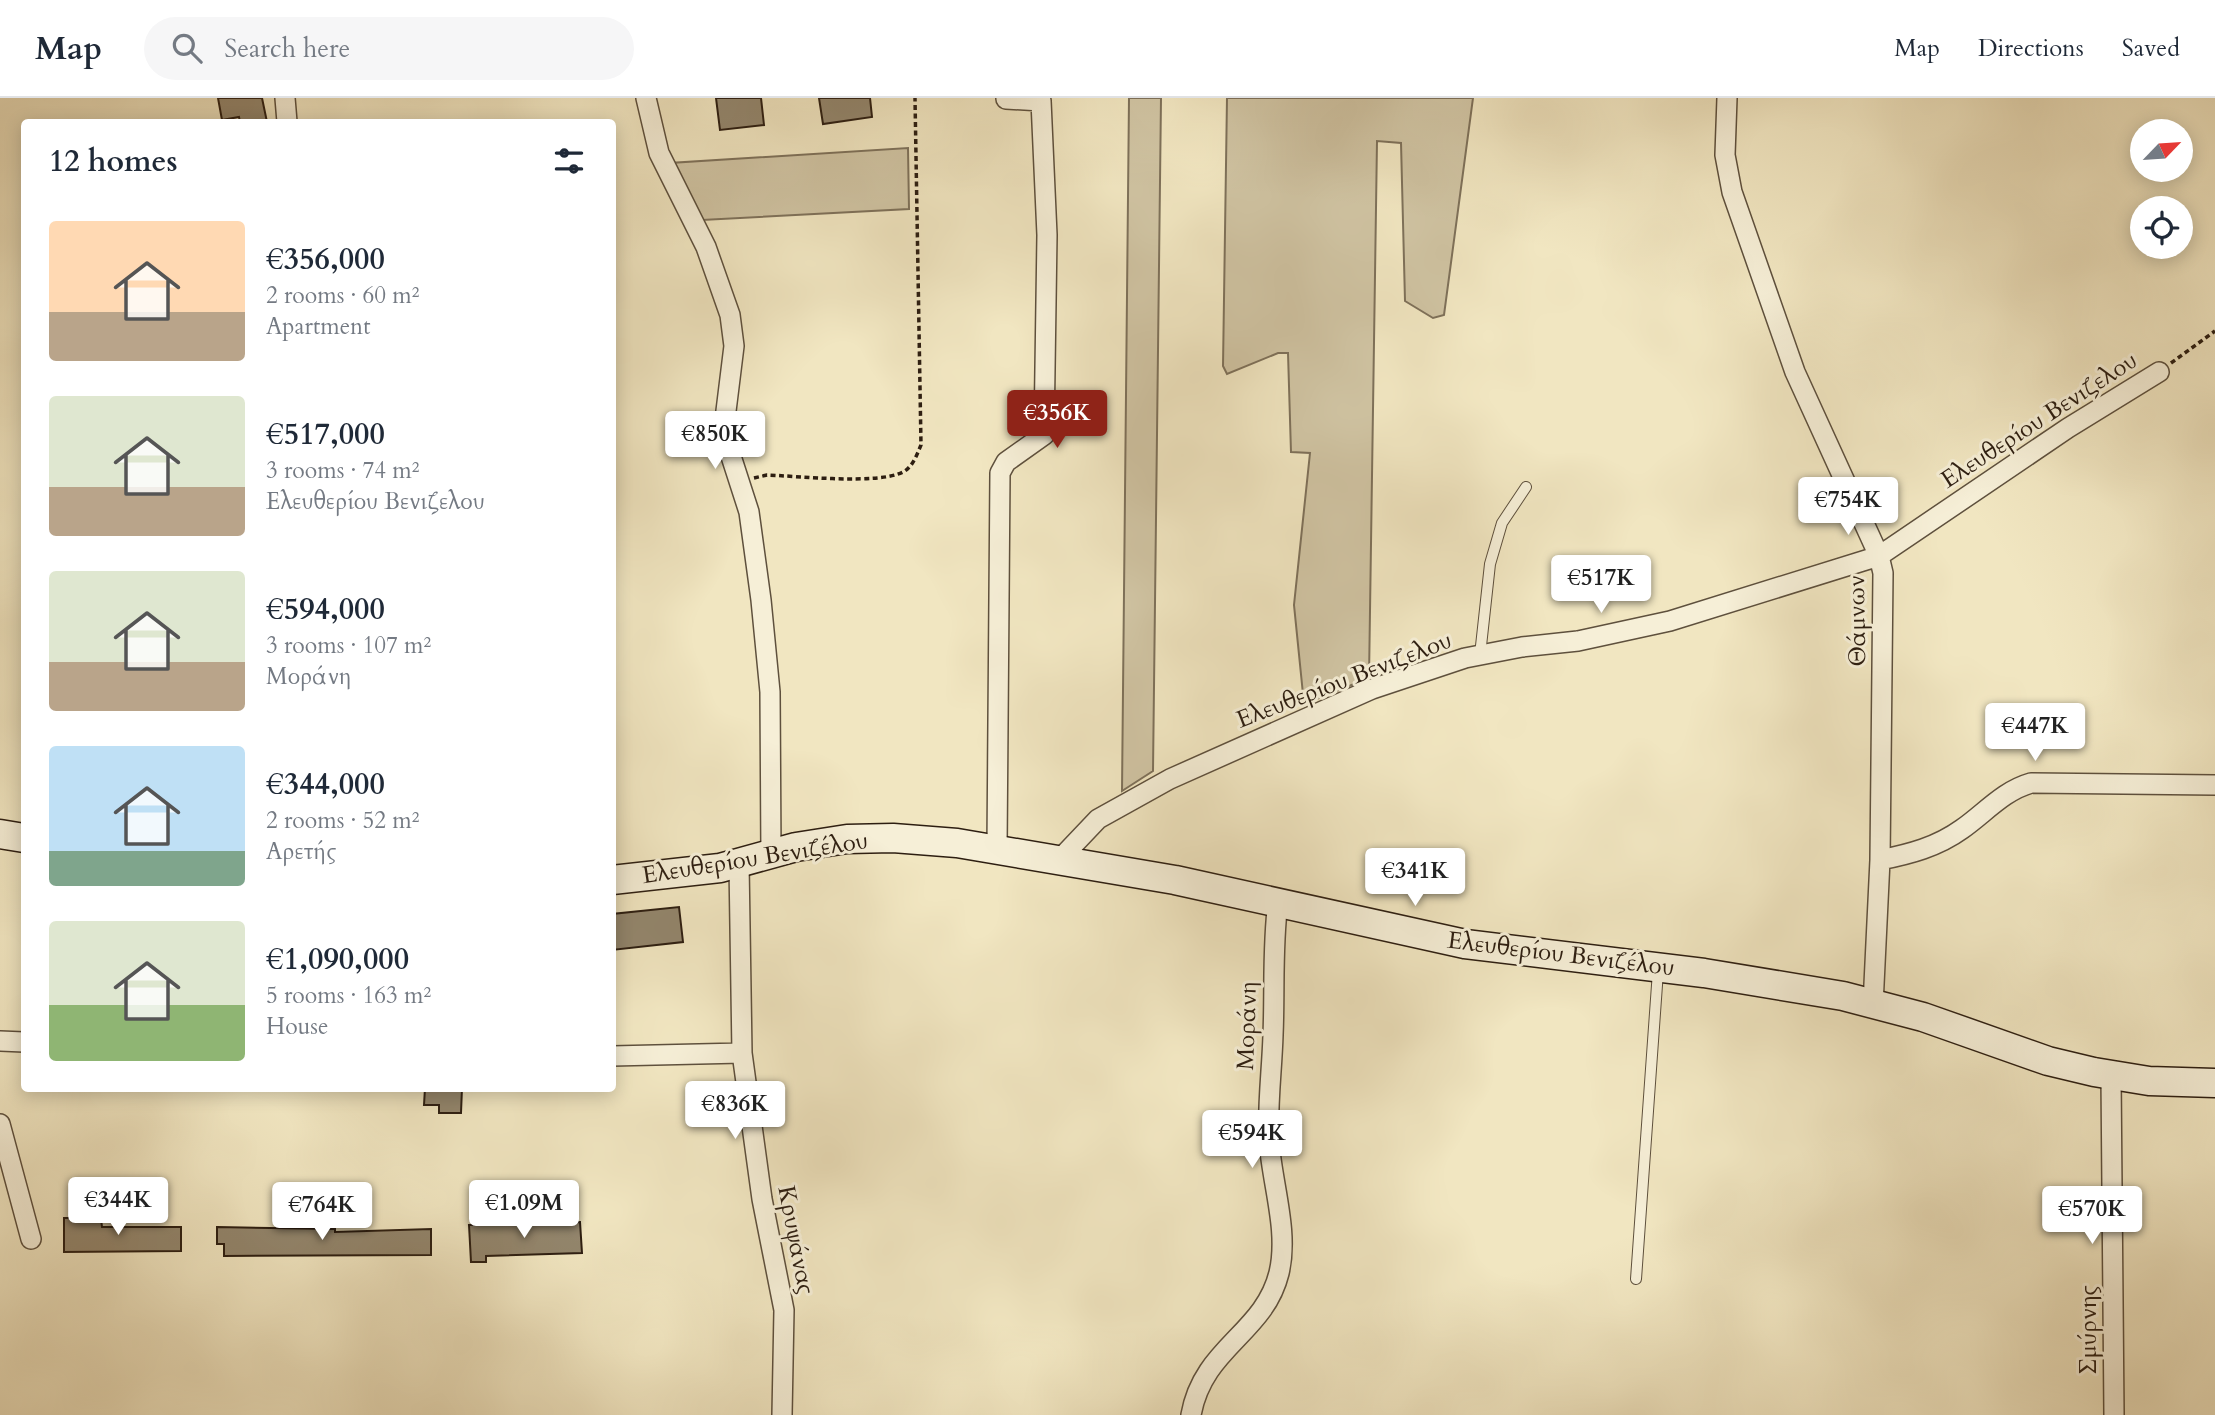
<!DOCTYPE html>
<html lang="en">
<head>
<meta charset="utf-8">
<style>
	body { margin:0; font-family:Cardo,serif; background:#f6f6f7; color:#1f2937; height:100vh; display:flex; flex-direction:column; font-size:26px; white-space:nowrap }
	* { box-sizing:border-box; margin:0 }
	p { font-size:23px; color:#747a83 }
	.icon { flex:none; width:38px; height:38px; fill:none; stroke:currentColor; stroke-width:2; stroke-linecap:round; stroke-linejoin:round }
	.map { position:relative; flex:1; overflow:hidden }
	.sheet { position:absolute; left:21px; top:21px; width:595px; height:973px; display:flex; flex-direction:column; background:#fff; border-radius:7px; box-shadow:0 4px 18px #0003 }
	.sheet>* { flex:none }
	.needle { width:46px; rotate:65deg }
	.fabs { position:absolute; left:2130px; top:21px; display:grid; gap:14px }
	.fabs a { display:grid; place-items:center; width:63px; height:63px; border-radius:50%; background:#fff; box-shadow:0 4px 18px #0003; font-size:35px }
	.price { position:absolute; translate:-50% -60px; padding:0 16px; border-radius:7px; background:#fff; color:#222; font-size:23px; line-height:46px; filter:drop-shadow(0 2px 4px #0008) }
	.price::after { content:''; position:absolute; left:50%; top:42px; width:21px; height:16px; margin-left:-10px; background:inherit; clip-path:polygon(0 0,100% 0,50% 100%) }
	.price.active { background:#8f2418; color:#fff }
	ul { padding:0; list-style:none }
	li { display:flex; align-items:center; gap:21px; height:175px; padding:0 28px }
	li span { display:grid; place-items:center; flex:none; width:196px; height:140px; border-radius:7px; color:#555 }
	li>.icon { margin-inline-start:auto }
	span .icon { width:84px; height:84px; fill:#fffc; stroke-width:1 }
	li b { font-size:30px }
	h2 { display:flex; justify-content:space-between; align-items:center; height:84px; padding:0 28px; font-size:30px }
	header { display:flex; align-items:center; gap:42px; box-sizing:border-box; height:98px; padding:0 35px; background:#fff; border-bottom:2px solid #e0e1e3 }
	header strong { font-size:33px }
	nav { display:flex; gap:38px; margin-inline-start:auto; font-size:24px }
	.search { width:490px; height:63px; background:#f6f6f7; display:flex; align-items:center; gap:18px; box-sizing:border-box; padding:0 24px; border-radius:38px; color:#747a83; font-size:26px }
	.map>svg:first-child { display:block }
</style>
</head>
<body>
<header>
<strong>Map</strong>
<div class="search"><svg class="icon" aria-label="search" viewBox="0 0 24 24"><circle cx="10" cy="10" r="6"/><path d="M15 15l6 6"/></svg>Search here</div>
<nav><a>Map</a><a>Directions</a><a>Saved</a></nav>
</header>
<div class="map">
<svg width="2215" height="1317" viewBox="0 0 2215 1317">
	<rect width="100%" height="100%" fill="#f1e6c1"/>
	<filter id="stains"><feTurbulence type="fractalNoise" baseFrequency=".00286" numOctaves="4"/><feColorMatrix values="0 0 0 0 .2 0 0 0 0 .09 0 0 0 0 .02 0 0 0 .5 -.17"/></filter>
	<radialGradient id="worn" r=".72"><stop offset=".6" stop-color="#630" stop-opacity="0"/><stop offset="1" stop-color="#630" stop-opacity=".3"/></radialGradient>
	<path fill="#d0c4a3" stroke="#7e715a" stroke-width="2" d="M1129 0H1161L1153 673 1122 693Z
		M1227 0H1473L1444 217 1433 220 1405 203 1401 45 1377 43 1369 580 1304 606 1294 507 1310 355 1291 354 1288 255H1278L1227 276 1223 268Z
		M908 50 909 111 702 122 670 65Z"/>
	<path fill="#93866d" stroke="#2d1e11" stroke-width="2" d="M218 0H262L267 24H240L239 19 222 22Z
		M716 0H761L764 27 720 32Z
		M819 0H870L872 19 823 26Z
		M679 809 683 844 612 852V816Z
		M425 990H462L461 1015H439V1007H424Z
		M64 1120H101L102 1129H181V1153L64 1154Z
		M580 1124 582 1155 486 1158V1164H471L469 1127Z
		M217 1129 335 1131V1134L431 1131V1157L224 1158V1146H217Z"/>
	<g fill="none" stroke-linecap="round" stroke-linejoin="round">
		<defs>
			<path id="lane" d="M1480 557 1490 466 1502 425 1526 389
				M1636 1181 1658 873"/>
			<path id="street" d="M285 0 287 24
				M646 0 659 55 706 149 730 217 734 248 725 321 729 352 749 414 761 502 770 594 771 757
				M1727 0 1725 57 1732 94 1795 274 1879 458 1883 475 1880 762 1873 907
				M997 750 1000 375 1006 364 1044 337 1047 137 1041 3 1006 1
				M1060 761 1098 721 1170 681 1372 591 1465 560 1522 549 1578 543 1670 523 1879 458 2068 330 2159 274
				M1880 762C1910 756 1937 749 1962 731 1985 715 2003 693 2031 685L2215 687
				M739 766 742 955 762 1101 784 1212 782 1317
				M0 943 24 944
				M612 958 742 955
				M2111 978 2114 1317
				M0 1026 31 1141
				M1191 1317C1203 1249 1264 1236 1279 1175 1289 1133 1272 1086 1269 1043 1267 1008 1272 972 1273 937 1275 892 1272 849 1278 804"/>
			<path id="secondary" d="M0 736 24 740
				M612 782 720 770 796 749 847 741 893 740 957 745 1175 782 1465 846 1704 875 1843 898 1923 919 2048 963 2094 974 2149 983 2215 985"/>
		</defs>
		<use href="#lane" stroke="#5e503d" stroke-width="12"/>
		<use href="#street" stroke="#5e503d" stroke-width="22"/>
		<use href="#secondary" stroke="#2d1e11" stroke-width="31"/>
		<path stroke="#2d1e11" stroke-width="3.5" stroke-dasharray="5 3.5" stroke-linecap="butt" d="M2171 265 2215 233
			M754 380 767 377C798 378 878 387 903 374 913 369 917 356 921 347L915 0"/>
		<use href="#lane" stroke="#f6efd7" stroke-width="10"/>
		<use href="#street" stroke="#f6efd7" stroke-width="19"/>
		<use href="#secondary" stroke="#f6efd7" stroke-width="28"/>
	</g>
	<g text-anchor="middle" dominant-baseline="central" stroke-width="6" stroke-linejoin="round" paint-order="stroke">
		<g font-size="24" fill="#2d1e11" stroke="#f6efd7">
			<text transform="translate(2039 322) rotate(-33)">Ελευθερίου Βενιζελου</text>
			<text transform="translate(1857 523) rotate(-91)">Θάμνων</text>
			<text transform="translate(1344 582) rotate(-21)">Ελευθερίου Βενιζελου</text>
			<text transform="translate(755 760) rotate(-9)">Ελευθερίου Βενιζέλου</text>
			<text transform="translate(1561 856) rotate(7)">Ελευθερίου Βενιζέλου</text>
			<text transform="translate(1247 928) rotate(-88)">Μοράνη</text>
			<text transform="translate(796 1142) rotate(79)">Κρυψάνας</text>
			<text transform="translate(2088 1232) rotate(-90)">Σμύρνης</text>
		</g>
	</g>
	<rect width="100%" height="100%" filter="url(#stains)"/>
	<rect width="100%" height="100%" fill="url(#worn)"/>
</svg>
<div class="fabs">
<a><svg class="needle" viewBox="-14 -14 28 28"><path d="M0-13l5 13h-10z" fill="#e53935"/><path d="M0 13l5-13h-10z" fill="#747a83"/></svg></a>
<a><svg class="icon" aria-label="locate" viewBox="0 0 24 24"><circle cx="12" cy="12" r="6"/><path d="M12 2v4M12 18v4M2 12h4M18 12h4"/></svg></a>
</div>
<b class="price active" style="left:1057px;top:352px">€356K</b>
<b class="price" style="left:715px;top:373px">€850K</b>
<b class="price" style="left:1848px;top:439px">€754K</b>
<b class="price" style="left:1601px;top:517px">€517K</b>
<b class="price" style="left:2035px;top:665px">€447K</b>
<b class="price" style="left:1415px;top:810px">€341K</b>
<b class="price" style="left:735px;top:1043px">€836K</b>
<b class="price" style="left:1252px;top:1072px">€594K</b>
<b class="price" style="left:118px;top:1139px">€344K</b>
<b class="price" style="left:524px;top:1142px">€1.09M</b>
<b class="price" style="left:322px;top:1144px">€764K</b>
<b class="price" style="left:2092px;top:1148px">€570K</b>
<section class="sheet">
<h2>12 homes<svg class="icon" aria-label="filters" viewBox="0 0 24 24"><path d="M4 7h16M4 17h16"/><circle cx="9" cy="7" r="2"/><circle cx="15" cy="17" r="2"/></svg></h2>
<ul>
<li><span style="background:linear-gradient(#ffd9b3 65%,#b9a48a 0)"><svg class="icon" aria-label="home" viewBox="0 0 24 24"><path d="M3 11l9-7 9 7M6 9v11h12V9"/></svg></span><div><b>€356,000</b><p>2 rooms · 60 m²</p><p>Apartment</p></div></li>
<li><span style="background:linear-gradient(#dfe7d0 65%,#b9a48a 0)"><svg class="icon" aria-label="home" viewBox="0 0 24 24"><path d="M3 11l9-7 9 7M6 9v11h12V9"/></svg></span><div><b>€517,000</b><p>3 rooms · 74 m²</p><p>Ελευθερίου Βενιζελου</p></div></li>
<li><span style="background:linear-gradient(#dfe7d0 65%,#b9a48a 0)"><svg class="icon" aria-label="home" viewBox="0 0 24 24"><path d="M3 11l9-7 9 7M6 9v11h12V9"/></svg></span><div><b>€594,000</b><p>3 rooms · 107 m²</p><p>Μοράνη</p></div></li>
<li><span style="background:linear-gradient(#bfe0f5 75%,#7fa58c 0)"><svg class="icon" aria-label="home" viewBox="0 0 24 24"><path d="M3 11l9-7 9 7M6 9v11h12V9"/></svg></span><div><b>€344,000</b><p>2 rooms · 52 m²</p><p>Αρετής</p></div></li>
<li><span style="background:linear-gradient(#dfe7d0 60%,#8fb573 0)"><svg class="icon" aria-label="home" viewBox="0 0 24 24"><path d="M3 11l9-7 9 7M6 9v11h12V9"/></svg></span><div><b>€1,090,000</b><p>5 rooms · 163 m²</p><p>House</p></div></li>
</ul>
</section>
</div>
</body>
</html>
